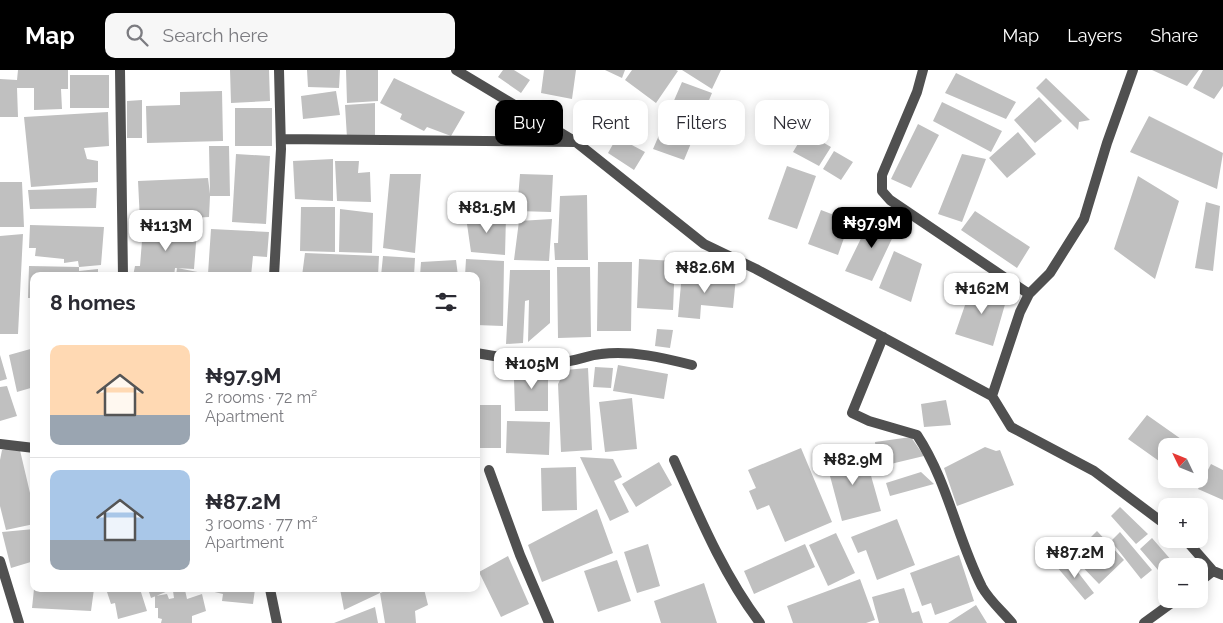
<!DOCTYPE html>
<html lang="en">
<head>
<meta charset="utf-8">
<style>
	body { margin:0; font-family:Raleway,sans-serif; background:#f7f7f7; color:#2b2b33; height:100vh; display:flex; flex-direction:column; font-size:19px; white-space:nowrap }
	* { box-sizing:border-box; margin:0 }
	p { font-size:16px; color:#7c7c81 }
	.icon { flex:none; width:28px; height:28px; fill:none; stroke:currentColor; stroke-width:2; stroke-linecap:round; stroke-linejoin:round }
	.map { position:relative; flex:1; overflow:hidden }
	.details { position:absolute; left:30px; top:202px; width:450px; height:320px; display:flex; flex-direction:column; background:#fff; border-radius:10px; box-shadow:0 2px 12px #0003 }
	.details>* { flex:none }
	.banner { position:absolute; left:495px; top:30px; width:475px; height:45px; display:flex; gap:10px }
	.needle { width:32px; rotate:313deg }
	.tools { position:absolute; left:1158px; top:368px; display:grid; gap:10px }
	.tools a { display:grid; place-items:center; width:50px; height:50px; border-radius:10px; background:#fff; box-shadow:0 2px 12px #0003; font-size:25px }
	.price { position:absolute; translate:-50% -42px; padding:0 11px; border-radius:10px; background:#fff; color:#222; font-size:16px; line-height:32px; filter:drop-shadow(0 1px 2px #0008) }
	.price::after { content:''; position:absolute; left:50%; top:30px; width:15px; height:11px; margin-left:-8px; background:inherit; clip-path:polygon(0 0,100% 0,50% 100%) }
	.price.current { background:#000; color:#fff }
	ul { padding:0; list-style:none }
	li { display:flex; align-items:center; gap:15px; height:125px; padding:0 20px }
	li+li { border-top:1px solid #e1e1e2 }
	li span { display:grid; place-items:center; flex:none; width:140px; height:100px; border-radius:10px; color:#555 }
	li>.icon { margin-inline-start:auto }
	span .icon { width:60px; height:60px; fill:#fffc; stroke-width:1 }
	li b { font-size:21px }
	h2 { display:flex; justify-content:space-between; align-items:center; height:60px; padding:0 20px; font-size:21px }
	.tag { padding:0 18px; border-radius:10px; background:#fff; box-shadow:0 2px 12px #0003; font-size:18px; line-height:45px }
	.tag.current { background:#000; color:#fff }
	header { display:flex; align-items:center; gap:30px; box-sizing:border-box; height:70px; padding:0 25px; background:#000; color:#fff }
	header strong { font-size:24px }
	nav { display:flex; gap:28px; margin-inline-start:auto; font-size:18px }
	.search { width:350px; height:45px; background:#f7f7f7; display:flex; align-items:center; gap:12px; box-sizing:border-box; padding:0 18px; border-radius:10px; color:#7c7c81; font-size:19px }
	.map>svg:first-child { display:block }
</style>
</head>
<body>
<header>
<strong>Map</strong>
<div class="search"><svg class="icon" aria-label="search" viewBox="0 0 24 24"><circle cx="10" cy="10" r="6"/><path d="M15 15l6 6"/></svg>Search here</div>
<nav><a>Map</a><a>Layers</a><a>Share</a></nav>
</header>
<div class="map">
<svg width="1223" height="553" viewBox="0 0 1223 553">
	<rect width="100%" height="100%" fill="#fff"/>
	<path fill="#c0c0c0" d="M18 0H68V19H61L62 39 34 40V18H17L18 47H0V9L17 10Z
		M230 0H269L270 31 231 33Z
		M307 0H340L339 18 308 17Z
		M346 0H378V31L347 33Z
		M503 0H514L530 10 521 23 498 7Z
		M544 0H576L572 29 541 23Z
		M605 0H625L622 8Z
		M632 0H676L678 1 656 33 625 10Z
		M682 0H721L712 19Z
		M1152 0H1199L1187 16Z
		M1203 0H1223V16L1214 29 1193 18Z
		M956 3 1016 32 1006 49 945 23Z
		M70 5H109V38H70Z
		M394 8 465 42 451 66 427 57 424 61 400 49 402 44 380 33Z
		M1046 8 1090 50 1079 52 1078 60 1036 18Z
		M682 12 712 23 684 90 653 79Z
		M222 21 223 71 147 73 146 36 180 35V22Z
		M336 21 340 45 303 49 301 26Z
		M1039 27 1062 51 1035 73 1014 50Z
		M142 30V68H127V31Z
		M942 32 1002 61 991 82 933 51Z
		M375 33V69L347 68 345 35Z
		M235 38H272V76H235Z
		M108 42 109 76 84 78 87 89 98 91V112L31 117 24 47Z
		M1149 46 1223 83 1217 119 1130 82Z
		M918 54 939 65 911 118 891 109Z
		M805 62 831 77 819 96 793 82Z
		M1018 62 1036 84 1007 108 989 88Z
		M617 67 645 82 634 100 608 83Z
		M209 76H229L230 126H210L209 147 140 151 138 111 208 108 210 124Z
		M834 81 853 92 841 110 823 99Z
		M236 84 270 86 266 154 232 152Z
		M962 84 986 89 962 152 938 144Z
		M333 89V131L295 129 293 91Z
		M335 91H359L358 103 370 102 371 132 337 131Z
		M787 96 816 106 797 159 768 149Z
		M390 104H421L415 183 383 178Z
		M520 104 553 105 551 142 517 141Z
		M1138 106 1179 131 1155 209 1114 179Z
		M0 112H22L24 157H0Z
		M97 118 96 138 30 139 28 120Z
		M587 125 588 190H555L554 173H558L560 126Z
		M1206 132 1220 136 1213 201 1195 198Z
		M301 137H335V182L300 181Z
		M340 139 373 143 372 183 339 182Z
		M821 140 850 151 838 185 808 174Z
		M975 141 1030 177 1017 198 961 160Z
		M506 146 505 185 471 182 466 147Z
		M872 146 898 156 872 211 845 201Z
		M552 149 549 191 514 190 519 151Z
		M30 155 104 157 101 195 79 197V201L98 199V206H34V228H28L29 196 79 197 78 191 64 193V189L35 186 36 178H29Z
		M143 158 197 161 194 199 175 198 174 206H133L135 196H140Z
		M211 159 269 162 267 187 253 186 251 206H176L177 198 208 204Z
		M23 164 18 264H0V166Z
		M894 181 922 194 911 232 879 218Z
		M305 183 379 186 378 206H302Z
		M383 186 415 188 414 206H381Z
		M466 189 504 191 503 256 476 255V206H465Z
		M639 189 675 191 673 240 637 238Z
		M456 190 458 206H420L421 192Z
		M598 192H632L631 261H597Z
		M557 197H590L591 267 558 268Z
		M510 200H550V253L528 272 529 230 525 231 523 273 506 274Z
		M682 203 736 207 733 238 701 235 700 249 678 247Z
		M972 215 1008 224 993 276 955 264Z
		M657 259 673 260 670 278 655 276Z
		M34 278V317L17 322 9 285Z
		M0 285 7 309 0 311Z
		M618 295 668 304 664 329 613 321Z
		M595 297 613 298 611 318 593 317Z
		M522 298H548V341H515L514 309H522Z
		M588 298 592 380 561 382 558 314 565 300Z
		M7 316 17 346 0 351V317Z
		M632 328 637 379 605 382 599 332Z
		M946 330 951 355 924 357 921 334Z
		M476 335H501V378H476Z
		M1147 345 1191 376H1166V396L1128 369Z
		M507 351 550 352 549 385 506 383Z
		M911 367 924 386 878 397 875 372Z
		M19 376 34 440V454L6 460 0 436V390L2 380Z
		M985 377 996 381 1000 380 1014 415 957 436 944 398Z
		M801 378 832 452 785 472 769 435 757 440 749 421 756 418 748 400Z
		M864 381 881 441 842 451 826 391Z
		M580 387 613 389 622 407 614 411 629 442 610 451Z
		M659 392 672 415 636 437 622 414Z
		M1211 394 1223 400V430L1198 419Z
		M576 397 577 440 542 441 541 398Z
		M921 402 934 414 890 426 886 413Z
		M1120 437 1148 464 1136 474 1111 446Z
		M597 439 613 483 542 512 528 475Z
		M897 449 915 495 877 510 866 480 858 483 851 467Z
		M34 459V491L11 498 2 462Z
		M1097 461 1124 490 1099 514 1072 486Z
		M1120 462 1152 500 1141 509 1111 471Z
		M836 463 855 503 828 516 809 475Z
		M1152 468 1172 491 1158 500 1140 479Z
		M648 474 660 516 637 523 624 482Z
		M805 474 815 497 754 524 744 501Z
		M959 485 974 531 935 545 931 533 922 536 910 503Z
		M508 486 529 534 501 547 479 502Z
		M1067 488 1094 523 1085 530 1057 497Z
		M617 490 631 531 598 542 584 501Z
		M860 509 875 550 866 553H793L787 536Z
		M704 513 717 553H661L654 531Z
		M904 518 912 543 919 541 923 553H879L872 527Z
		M34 519H94L91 541 32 538Z
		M110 519H140L147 541 118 549 115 533 111 534 107 522Z
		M148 519H173L151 528Z
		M206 519H255L253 534 222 531 223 524 206 520Z
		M340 519H379L380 523 344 540Z
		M391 519H424L428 535 415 541 416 553H385L380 523Z
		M185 520 187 529 202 524 206 541 192 546V553H161L162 549 158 548V538H155V526L167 524 169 529 174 528 173 521Z
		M976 535 987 553H948Z
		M375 537 378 553H334Z"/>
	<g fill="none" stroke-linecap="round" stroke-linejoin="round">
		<path stroke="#505050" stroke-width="10" d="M120 0 123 206
			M456 0 576 72 704 174 756 199 992 326 1011 357 1094 401 1166 455
			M923 0 917 22 882 105V121L890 130 1029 224
			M281 69 575 72
			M274 206 281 79 279 0
			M883 267 852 343 869 351 917 365C948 412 957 468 982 517 989 530 1003 542 1012 553
			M476 283C504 288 532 292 560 292 574 292 588 285 601 284 631 280 664 288 692 295
			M992 326 1020 242 1029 224 1050 203 1084 149 1107 73 1133 0
			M0 374 34 378
			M674 390C699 446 723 504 760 553
			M489 400 520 485 549 553
			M1185 469 1213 501 1223 505
			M0 491 19 553
			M1199 512 1213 501
			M270 519 277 553
			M1144 553 1177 529"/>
	</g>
</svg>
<div class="tools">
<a><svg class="needle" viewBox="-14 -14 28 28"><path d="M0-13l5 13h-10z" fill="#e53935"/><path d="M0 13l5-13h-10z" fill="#7c7c81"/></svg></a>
<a>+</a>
<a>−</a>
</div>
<b class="price" style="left:487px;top:164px">₦81.5M</b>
<b class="price current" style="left:872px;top:179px">₦97.9M</b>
<b class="price" style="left:166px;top:182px">₦113M</b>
<b class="price" style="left:705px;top:224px">₦82.6M</b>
<b class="price" style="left:982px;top:245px">₦162M</b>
<b class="price" style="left:532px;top:320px">₦105M</b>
<b class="price" style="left:853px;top:416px">₦82.9M</b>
<b class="price" style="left:1075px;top:509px">₦87.2M</b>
<div class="banner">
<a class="tag current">Buy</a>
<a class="tag">Rent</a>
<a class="tag">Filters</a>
<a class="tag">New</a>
</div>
<section class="details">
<h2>8 homes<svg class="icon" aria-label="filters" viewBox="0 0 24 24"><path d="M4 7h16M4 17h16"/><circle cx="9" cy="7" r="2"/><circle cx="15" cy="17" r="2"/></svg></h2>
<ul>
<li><span style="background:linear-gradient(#ffd9b3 70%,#9aa5b1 0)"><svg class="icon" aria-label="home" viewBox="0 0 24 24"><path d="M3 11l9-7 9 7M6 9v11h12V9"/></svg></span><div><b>₦97.9M</b><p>2 rooms · 72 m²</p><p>Apartment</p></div></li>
<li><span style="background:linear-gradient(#a9c7e8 70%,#9aa5b1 0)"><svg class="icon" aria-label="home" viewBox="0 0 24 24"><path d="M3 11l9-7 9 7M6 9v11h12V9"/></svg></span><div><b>₦87.2M</b><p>3 rooms · 77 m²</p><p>Apartment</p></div></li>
</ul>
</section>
</div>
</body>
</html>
